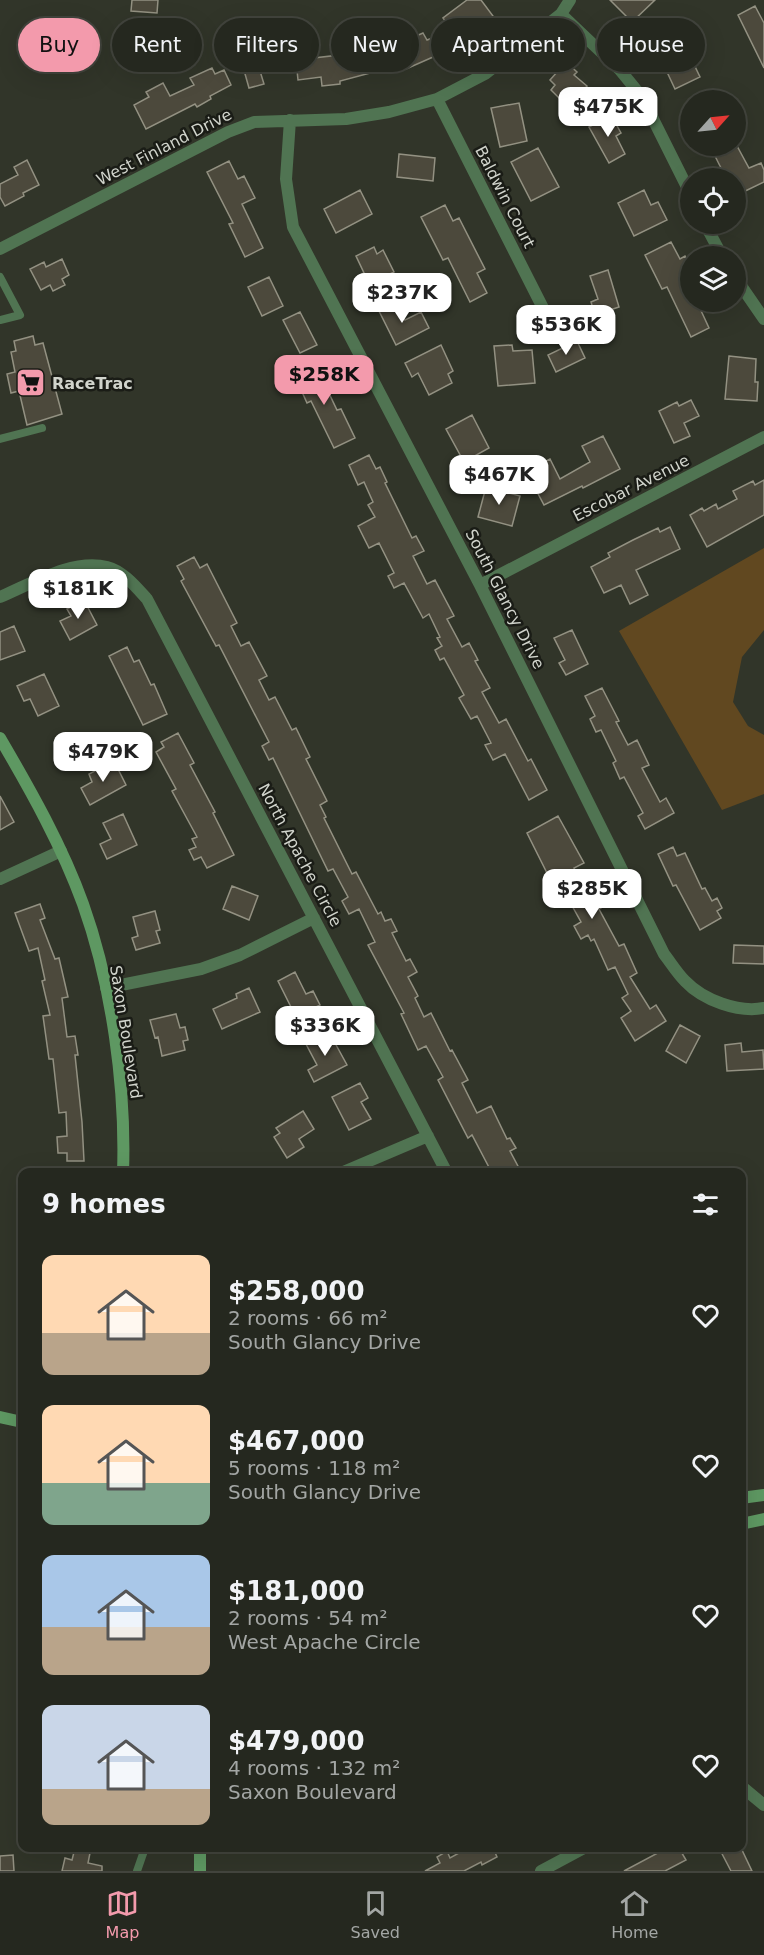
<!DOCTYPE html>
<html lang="en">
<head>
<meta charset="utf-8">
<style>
	body { margin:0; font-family:"DejaVu Sans",sans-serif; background:#31342c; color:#f1f3f6; height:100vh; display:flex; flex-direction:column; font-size:22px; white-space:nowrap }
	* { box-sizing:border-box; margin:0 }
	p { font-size:20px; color:#a3a6a4 }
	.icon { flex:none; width:33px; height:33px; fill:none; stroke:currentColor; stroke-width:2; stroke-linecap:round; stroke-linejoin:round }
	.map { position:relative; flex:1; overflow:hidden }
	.details { position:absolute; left:18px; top:1168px; width:728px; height:684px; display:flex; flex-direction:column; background:#25281f; border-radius:12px; box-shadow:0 6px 24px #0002,0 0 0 2px #42443d }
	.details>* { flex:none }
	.banner { position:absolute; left:18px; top:18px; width:729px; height:54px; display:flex; gap:12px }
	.needle { width:39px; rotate:63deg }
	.buttons { position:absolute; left:680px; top:90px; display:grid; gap:12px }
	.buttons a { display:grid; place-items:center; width:66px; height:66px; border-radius:50%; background:#25281f; box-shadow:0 6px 24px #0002,0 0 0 2px #42443d; font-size:30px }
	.price { position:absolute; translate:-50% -51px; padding:0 14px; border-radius:12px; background:#fff; color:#222; font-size:20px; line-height:39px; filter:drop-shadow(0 2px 3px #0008) }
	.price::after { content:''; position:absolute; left:50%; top:36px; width:18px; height:14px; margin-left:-9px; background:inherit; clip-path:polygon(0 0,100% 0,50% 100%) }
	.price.on { background:#f39aac; color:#111 }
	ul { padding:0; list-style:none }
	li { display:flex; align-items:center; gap:18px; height:150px; padding:0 24px }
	li span { display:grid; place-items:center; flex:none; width:168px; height:120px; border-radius:12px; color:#555 }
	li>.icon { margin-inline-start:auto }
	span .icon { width:72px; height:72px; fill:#fffc; stroke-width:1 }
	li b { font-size:26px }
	h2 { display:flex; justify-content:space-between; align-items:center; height:72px; padding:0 24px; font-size:26px }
	.chip { padding:0 21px; border-radius:27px; background:#25281f; box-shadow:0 6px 24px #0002,0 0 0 2px #42443d; font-size:21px; line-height:54px }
	.chip.on { background:#f39aac; color:#111 }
	.menu { display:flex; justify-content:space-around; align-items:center; height:84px; border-top:2px solid #42443d; background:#25281f; font-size:16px; color:#a3a6a4 }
	.menu a { display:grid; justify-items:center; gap:3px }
	.menu .on { color:#f39aac }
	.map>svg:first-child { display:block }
</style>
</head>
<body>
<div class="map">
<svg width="764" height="1871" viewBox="0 0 764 1871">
	<rect width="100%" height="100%" fill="#313529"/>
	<path fill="#614820" d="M764 548V630L742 657 733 702 748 726 764 735V794L722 810 619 631Z"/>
	<path fill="#4c493c" stroke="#939182" stroke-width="1.5" d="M132 0H158L157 13 131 11Z
		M467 0H481L496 20 480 32 476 26 459 39 443 18Z
		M610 0H655L632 22Z
		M755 6 764 23V68L738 15Z
		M423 33 427 40 435 37 442 53 406 69 404 64 340 81V84L322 86 321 77 298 80 296 60 357 53 356 48 385 40 387 49Z
		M275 39 282 65 260 71 264 84 249 88 238 49Z
		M686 41 691 53 689 54 700 77 675 89 659 55Z
		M566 62 577 72 574 75 587 86 575 101 564 92 559 98 551 90 555 85 550 80Z
		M212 68 215 74 224 70 231 85 210 96 211 99 197 107 195 104 146 129 134 105 149 97 146 92 163 83 170 96 194 85 190 78Z
		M519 103 527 141 500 147 491 108Z
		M611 115 621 133 616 136 625 154 609 163 589 127Z
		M710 146H737L749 168 761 163 764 170V182L735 196V178H726Z
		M538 148 559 187 531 201 511 162Z
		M399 154 435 158 433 181 397 177Z
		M27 160 39 185 23 193 24 196 5 206 0 197V184L18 175 14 167Z
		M229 161 238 179 244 176 255 198 242 204 263 248 245 257 229 224 233 223 207 172Z
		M360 190 372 214 336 233 324 209Z
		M644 190 651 205 658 202 667 220 634 236 618 203Z
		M445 205 453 221 459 218 485 269 477 273 487 293 470 302 448 258 443 260 421 217Z
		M671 242 680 259 685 256 690 267V302H697L709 328 691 337 667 287 662 289 645 255Z
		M374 247 377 254 383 250 394 272 364 287 358 276 364 273 356 256Z
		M62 259 69 275 62 279 65 285 53 291 50 285 41 290 30 269 44 262 46 267Z
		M608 270 619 307 595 315 591 302 598 299 590 276Z
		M269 277 283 306 262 316 248 287Z
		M396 302 405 320 421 312 429 328 396 345 379 311Z
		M300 312 317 345 300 353 283 320Z
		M33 336 35 345 43 343 62 414 27 425 19 391 11 393 7 374 15 372 11 352 16 351 14 341Z
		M577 341 585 358 556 372 548 355Z
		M441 345 453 371 448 374 452 383 429 395 418 373 412 377 405 363Z
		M512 345 513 351 532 350 535 383 498 386 494 346Z
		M729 356 756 359 755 382H758L757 401 725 399Z
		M315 364 337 410 341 409 355 438 334 448 311 401 307 403 294 374Z
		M691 400 699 416 684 423 690 436 674 443 659 411 677 402 679 406Z
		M472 415 489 448 464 462 446 429Z
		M603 436 620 469 583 488 582 486 544 505 526 471 550 459 560 479 590 462 582 446Z
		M369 455 376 469 380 467 387 482 385 483 412 538 416 536 424 551 413 556 427 584 435 580 454 616 447 619 462 647 469 643 478 660 475 661 490 688 482 692 499 723 506 719 528 761 531 759 547 790 529 800 505 754 493 760 485 745 491 743 477 716 471 719 459 698 464 695 444 658 440 660 435 650 442 646 437 638 440 637 429 614 423 618 404 583 394 588 388 576 394 573 379 543 369 548 358 526 375 517 368 505 373 502 364 482 358 485 349 465Z
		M764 480V515L707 547 690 515 702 508 704 511 716 504 718 509 737 499 733 491 753 481 755 485Z
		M486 487 520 496 512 526 478 517Z
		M670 527 680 549 636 570 648 595 630 604 621 585 604 593 591 567 610 557 608 553 633 540 658 528 660 532Z
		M194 557 200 568 207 564 237 623 231 626 241 646 249 642 267 676 259 680 269 700 275 697 292 730 296 728 310 757 306 759 327 801 320 805 326 817 324 818 352 874 356 872 378 914 381 912 385 921 391 919 397 931 392 933 406 961 410 959 417 972 408 977 418 996 415 998 424 1017 431 1013 450 1051 452 1050 468 1080 462 1083 477 1113 491 1106 507 1139 510 1138 516 1148 510 1151 520 1170 514 1173H492L472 1135 468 1138 438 1080 443 1077 426 1046 418 1050 401 1014 404 1013 368 945 375 942 359 909 349 914 342 901 348 897 333 869 328 871 273 758 269 760 262 746 269 742 219 645 216 646 181 581 184 579 177 566Z
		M84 600 97 625 70 640 60 621 71 616 67 609Z
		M14 626 25 651 0 660V632Z
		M572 630 588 664 566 675 559 663 565 660 554 638Z
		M127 647 134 662 139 660 151 685 154 684 167 714 143 725 109 656Z
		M44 674 59 706 38 716 30 699 24 701 17 686Z
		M602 688 619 721 616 722 628 745 637 740 649 765 642 768 660 802 666 798 674 813 645 829 638 816 643 813 624 777 620 779 613 763 616 761 601 730 596 732 590 719 595 716 585 696Z
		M178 733 194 763 190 765 215 812 213 813 234 855 207 868 201 857 194 860 189 850 196 847 192 839 197 837 172 791 176 789 156 752 164 747 161 742Z
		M114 761 126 785 90 805 81 788 92 782 89 774Z
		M0 796 14 822 0 830Z
		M123 814 137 845 107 859 100 844 111 839 103 823Z
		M558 816 584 863 574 868 589 897 599 892 606 905 599 909 619 946 624 944 637 973 630 977 650 1009 656 1005 666 1021 635 1041 621 1018 631 1011 622 998 628 994 615 967 608 970 594 939 591 941 588 935 581 939 574 926 581 922 561 886 555 889 527 833Z
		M673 847 677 856 685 853 702 889 705 888 712 901 717 898 722 908 717 911 721 918 700 930 676 885 673 886 658 854Z
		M232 886 258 896 249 920 223 909Z
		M40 904 45 918 40 920 55 959 59 958 68 997 62 998 67 1037 75 1036 78 1055H75L82 1122 84 1161H67V1153H58L57 1137 67 1136 66 1112 59 1113 53 1059H49L43 1016 50 1015 42 981 45 980 38 948 29 951 15 913Z
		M155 911 160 930 156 931 160 943 136 950 132 938 138 936 133 917Z
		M734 945 764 946V964L733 963Z
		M295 972 306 994 313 991 320 1005 296 1017 278 981Z
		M249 988 260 1012 222 1029 213 1009 237 998 236 994Z
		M176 1014 180 1028 185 1027 188 1040 183 1041 185 1050 162 1056 158 1037 155 1038 150 1020Z
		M680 1025 700 1036 686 1063 666 1051Z
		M329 1032 347 1065 314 1082 308 1070 317 1065 306 1044Z
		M741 1043 742 1052 763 1050 764 1069 727 1071 725 1045Z
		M360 1083 368 1098 361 1102 371 1119 349 1130 332 1097Z
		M303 1111 314 1129 299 1139 304 1147 287 1158 274 1137 280 1133 276 1128Z
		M75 1848H91L88 1863 102 1866V1871H62L65 1858 72 1860Z
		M468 1848H493L497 1857 482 1865 481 1862 464 1871H425L440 1863 437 1857 447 1851 450 1858Z
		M667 1848H679L686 1860 665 1871H624Z
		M719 1848H741L752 1871H731Z
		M13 1855 14 1871H0V1856Z"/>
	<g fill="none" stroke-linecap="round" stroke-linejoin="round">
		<path stroke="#507452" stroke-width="8" d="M0 277 20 315 0 320
			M0 439 42 428
			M137 1871 145 1848"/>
		<path stroke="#507452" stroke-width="12" d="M561 14 620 70 642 97 690 193
			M437 99 544 310
			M290 120 286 179 293 227 480 585 664 954C671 963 677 973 685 981 703 1000 738 1013 764 1008
			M705 224 722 256
			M0 249 228 132 254 122 346 119 389 112 437 99 485 74 561 14 570 0
			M735 277 764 319
			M480 585 764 437
			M0 597C31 584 73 558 107 567 123 571 136 587 147 599L447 1173
			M0 879 61 851
			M106 988 201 969 240 955 314 918
			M341 1173 428 1136
			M741 1786 764 1805
			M541 1871 584 1848"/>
		<path stroke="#5e9862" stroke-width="12" d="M0 738C31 791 62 846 83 904 112 985 126 1088 123 1173
			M0 1417 22 1422
			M741 1498 764 1495
			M741 1524 764 1519
			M200 1871V1848"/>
	</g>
	<defs>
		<symbol id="supermarket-square" viewBox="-11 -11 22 22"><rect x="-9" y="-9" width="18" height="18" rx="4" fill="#f39aac" stroke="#1a1c16"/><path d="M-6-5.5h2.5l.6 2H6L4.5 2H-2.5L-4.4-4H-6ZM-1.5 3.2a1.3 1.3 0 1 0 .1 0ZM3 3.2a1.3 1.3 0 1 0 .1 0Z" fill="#111"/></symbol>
	</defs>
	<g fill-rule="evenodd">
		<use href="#supermarket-square" x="14" y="366" width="33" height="33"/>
	</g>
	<g text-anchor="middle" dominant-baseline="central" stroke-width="5" stroke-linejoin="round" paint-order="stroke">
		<g font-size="16" fill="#d1d4cc" stroke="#1a1c16">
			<text transform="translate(164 147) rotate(-27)">West Finland Drive</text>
			<text transform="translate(505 197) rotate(63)">Baldwin Court</text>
			<text transform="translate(631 488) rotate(-27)">Escobar Avenue</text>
			<text transform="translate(505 599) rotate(63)">South Glancy Drive</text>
			<text transform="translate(300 855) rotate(62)">North Apache Circle</text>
			<text transform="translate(126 1032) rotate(81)">Saxon Boulevard</text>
		</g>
		<g font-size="16" font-weight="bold" fill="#d1d4cc" stroke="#1a1c16" text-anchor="start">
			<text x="52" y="383">RaceTrac</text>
		</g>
	</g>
</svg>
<div class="buttons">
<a><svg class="needle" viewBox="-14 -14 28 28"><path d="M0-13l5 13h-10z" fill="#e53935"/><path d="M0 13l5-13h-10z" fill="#a3a6a4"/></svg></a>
<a><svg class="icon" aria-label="locate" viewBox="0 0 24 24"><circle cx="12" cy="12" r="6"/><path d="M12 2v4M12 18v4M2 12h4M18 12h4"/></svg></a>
<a><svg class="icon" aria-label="layers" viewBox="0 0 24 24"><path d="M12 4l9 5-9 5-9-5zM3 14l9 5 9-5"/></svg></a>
</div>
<b class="price" style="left:608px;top:138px">$475K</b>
<b class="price" style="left:402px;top:324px">$237K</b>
<b class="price" style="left:566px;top:356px">$536K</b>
<b class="price on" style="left:324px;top:406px">$258K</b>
<b class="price" style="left:499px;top:506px">$467K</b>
<b class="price" style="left:78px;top:620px">$181K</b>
<b class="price" style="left:103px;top:783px">$479K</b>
<b class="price" style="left:592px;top:920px">$285K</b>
<b class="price" style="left:325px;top:1057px">$336K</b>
<div class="banner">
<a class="chip on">Buy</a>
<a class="chip">Rent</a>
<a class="chip">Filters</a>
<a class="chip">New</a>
<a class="chip">Apartment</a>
<a class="chip">House</a>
</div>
<section class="details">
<h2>9 homes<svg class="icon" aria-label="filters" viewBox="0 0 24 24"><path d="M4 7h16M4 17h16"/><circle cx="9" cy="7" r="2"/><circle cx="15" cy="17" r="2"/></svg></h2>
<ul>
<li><span style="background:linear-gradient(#ffd9b3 65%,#b9a48a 0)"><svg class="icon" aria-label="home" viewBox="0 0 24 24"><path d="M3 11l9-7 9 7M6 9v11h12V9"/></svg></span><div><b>$258,000</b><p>2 rooms · 66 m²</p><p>South Glancy Drive</p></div><svg class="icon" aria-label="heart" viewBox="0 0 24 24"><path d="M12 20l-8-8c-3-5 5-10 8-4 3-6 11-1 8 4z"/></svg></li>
<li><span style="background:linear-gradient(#ffd9b3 65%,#7fa58c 0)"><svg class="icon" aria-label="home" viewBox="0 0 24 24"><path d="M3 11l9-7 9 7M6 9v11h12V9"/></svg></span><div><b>$467,000</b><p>5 rooms · 118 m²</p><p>South Glancy Drive</p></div><svg class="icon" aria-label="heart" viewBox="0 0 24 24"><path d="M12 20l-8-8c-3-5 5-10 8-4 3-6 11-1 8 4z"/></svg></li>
<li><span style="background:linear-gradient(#a9c7e8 60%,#b9a48a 0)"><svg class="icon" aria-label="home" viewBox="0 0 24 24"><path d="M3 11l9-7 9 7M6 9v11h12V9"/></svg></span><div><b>$181,000</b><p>2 rooms · 54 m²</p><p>West Apache Circle</p></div><svg class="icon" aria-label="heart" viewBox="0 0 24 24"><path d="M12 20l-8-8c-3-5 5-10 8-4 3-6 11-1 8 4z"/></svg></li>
<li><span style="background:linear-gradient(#c9d6e8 70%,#b9a48a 0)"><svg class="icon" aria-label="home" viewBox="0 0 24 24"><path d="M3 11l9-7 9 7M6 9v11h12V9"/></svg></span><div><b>$479,000</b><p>4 rooms · 132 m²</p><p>Saxon Boulevard</p></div><svg class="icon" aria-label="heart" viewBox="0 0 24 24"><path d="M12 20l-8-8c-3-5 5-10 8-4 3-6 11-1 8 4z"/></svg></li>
</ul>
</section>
</div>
<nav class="menu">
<a class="on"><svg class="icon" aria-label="map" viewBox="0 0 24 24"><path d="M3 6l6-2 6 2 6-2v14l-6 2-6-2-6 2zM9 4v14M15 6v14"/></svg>Map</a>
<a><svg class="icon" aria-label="saved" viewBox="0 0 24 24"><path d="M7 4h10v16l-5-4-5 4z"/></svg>Saved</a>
<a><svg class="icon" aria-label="home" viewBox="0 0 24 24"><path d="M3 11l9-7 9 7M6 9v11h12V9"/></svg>Home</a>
</nav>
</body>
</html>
